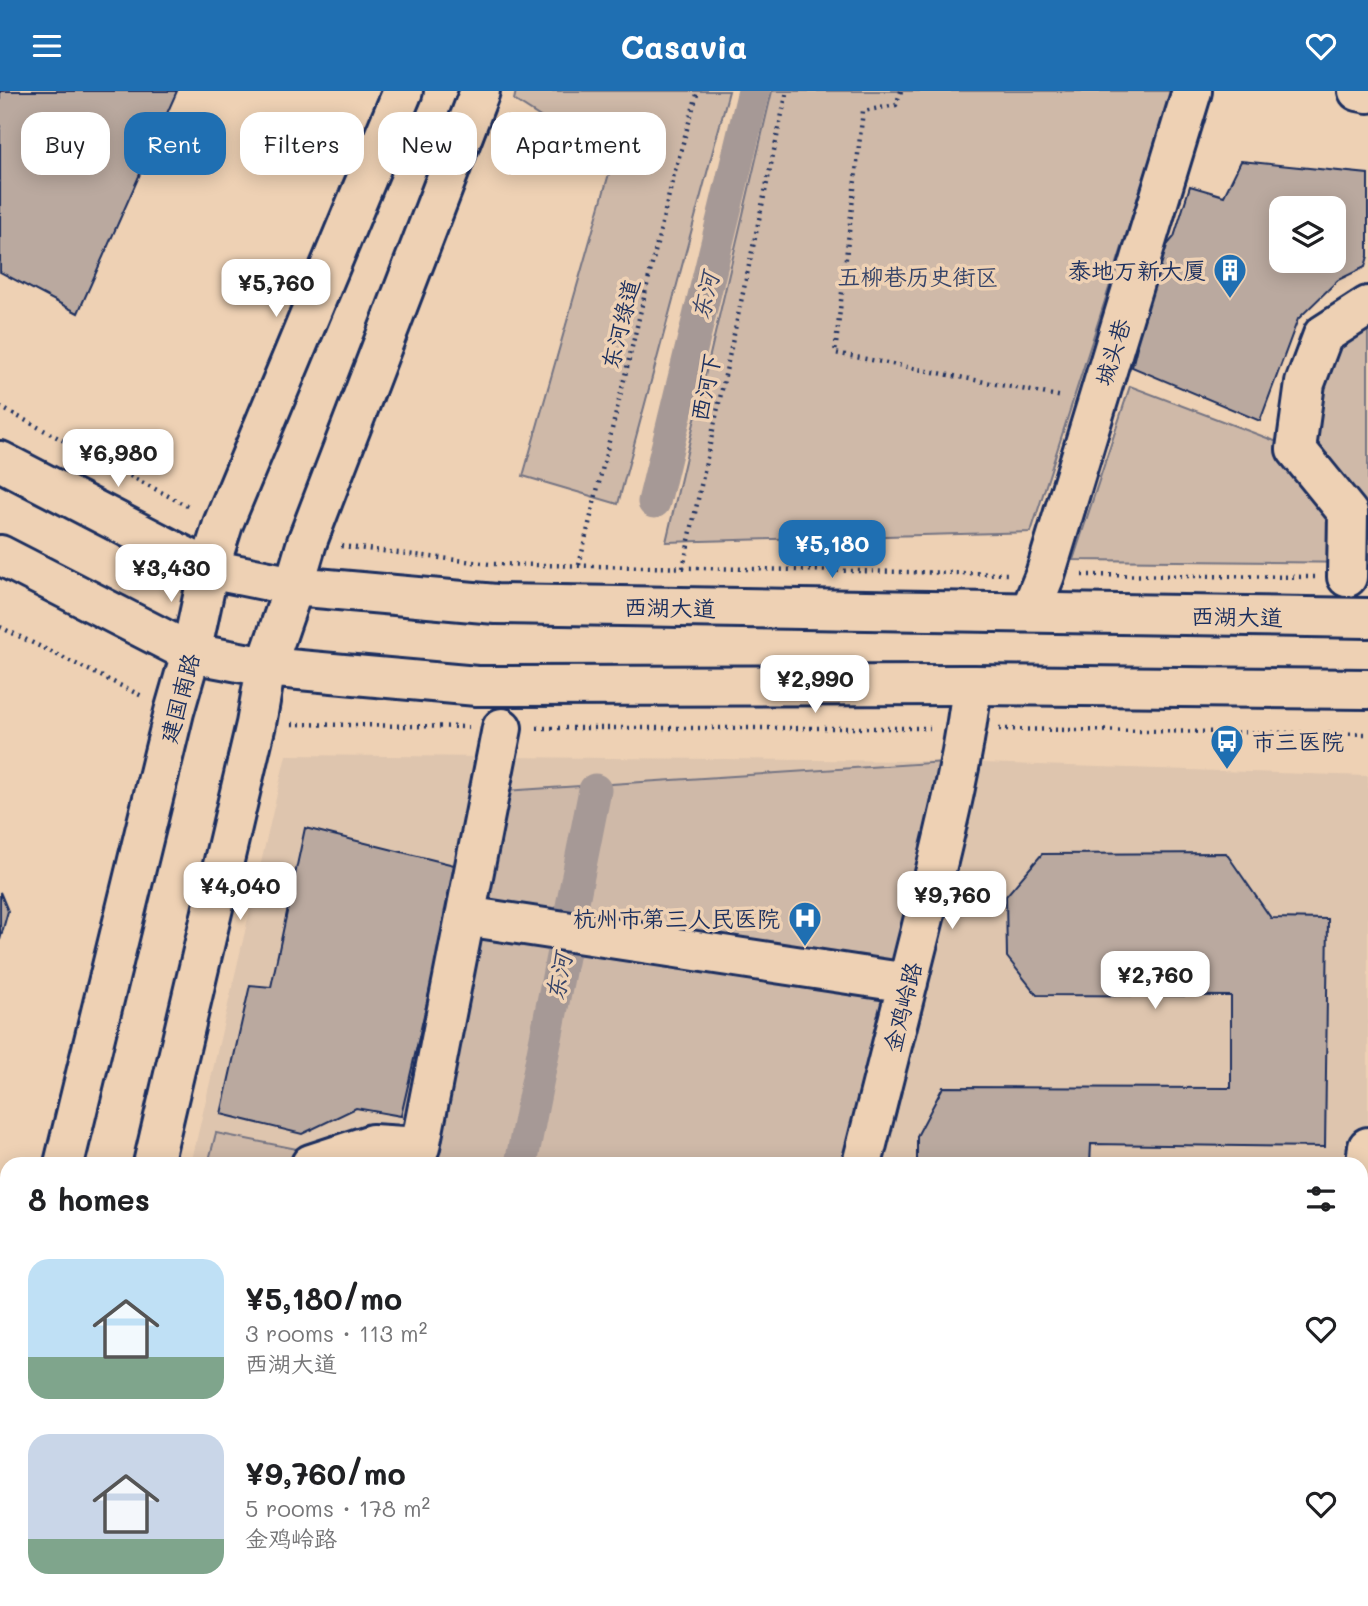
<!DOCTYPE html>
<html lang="en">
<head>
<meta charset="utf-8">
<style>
	body { margin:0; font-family:Mali,"LXGW WenKai TC",sans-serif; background:#f6f6f6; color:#202124; height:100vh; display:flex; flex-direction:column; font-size:26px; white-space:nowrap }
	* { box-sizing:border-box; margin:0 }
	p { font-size:23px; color:#757577 }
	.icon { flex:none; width:38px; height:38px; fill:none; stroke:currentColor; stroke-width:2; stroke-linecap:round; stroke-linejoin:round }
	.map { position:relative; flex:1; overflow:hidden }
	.drawer { position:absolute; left:0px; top:1066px; width:1368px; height:450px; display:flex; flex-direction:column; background:#fff; border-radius:21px 21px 0 0; box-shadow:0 4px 18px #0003 }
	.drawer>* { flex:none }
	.guide { position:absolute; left:21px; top:21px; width:700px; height:63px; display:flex; gap:14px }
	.controls { position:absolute; left:1269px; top:105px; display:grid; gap:14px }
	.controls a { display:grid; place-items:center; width:77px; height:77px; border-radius:14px; background:#fff; box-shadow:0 4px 18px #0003; font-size:35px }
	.price { position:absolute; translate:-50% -60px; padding:0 16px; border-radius:14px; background:#fff; color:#222; font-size:23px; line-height:46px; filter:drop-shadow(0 2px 4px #0008) }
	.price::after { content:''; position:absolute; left:50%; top:42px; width:21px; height:16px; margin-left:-10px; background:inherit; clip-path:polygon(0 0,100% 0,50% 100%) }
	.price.on { background:#1f6fb2; color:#fff }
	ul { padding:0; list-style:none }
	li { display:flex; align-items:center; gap:21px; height:175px; padding:0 28px }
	li span { display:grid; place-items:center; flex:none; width:196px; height:140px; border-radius:21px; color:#555 }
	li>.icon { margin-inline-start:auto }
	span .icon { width:84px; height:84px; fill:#fffc; stroke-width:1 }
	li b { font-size:30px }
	h2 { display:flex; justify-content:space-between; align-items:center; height:84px; padding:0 28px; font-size:30px }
	.pill { padding:0 24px; border-radius:21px; background:#fff; box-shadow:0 4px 18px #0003; font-size:24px; line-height:63px }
	.pill.on { background:#1f6fb2; color:#fff }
	header { display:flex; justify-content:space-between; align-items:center; height:91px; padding:0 28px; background:#1f6fb2; color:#fff; font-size:32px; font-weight:700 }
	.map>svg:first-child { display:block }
</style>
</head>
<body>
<header><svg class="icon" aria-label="menu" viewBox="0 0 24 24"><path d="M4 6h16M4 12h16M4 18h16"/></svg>Casavia<svg class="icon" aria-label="heart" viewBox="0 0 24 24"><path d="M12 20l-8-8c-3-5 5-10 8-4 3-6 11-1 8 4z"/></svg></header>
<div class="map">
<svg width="1368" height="1515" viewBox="0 0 1368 1515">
	<rect width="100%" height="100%" fill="#eed1b4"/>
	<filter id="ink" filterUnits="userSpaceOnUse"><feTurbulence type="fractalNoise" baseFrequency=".0143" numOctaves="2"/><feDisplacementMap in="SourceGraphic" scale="14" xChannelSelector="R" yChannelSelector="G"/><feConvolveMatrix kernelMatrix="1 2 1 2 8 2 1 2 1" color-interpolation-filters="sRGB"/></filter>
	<g filter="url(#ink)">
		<path fill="#dec5ae" d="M286 664 922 670 1368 685V1029L1362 1097V1073H191Z"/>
		<path fill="#cfb9a8" stroke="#757483" stroke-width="2" d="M516 0H729L618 413 523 385 612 72 514 9Z
			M772 0H1172L1031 441 666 451Z
			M1368 216V472L1073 469 1130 295 1296 358 1305 292Z
			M945 671 857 1073H409L489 701Z
			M216 1042 373 1073H208Z
			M112 1508 523 1509 521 1515H110Z"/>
		<path fill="#a69996" stroke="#6e6f80" stroke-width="2" d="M400 1509V1508L468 1509 467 1515H399Z"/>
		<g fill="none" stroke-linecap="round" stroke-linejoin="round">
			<path stroke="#a69996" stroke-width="33" d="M654 411 754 0
				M521 1073 595 699"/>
		</g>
		<path fill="#baa99f" stroke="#1b2f5e" stroke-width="2" fill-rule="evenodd" d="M0 0H177L78 222 0 181Z
			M1241 70 1368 83V165L1365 176 1338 189 1298 228 1260 330 1132 276 1137 256 1135 237 1156 167 1174 146 1190 95 1224 105ZM1281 117H1334V170H1281Z
			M305 737 458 775 401 1025 356 1017 302 1043 221 1023 250 894 271 896Z
			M1226 762 1271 827 1328 828 1325 1056 1091 1053 1090 1073H917V1045L943 996 1231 997V905L1037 904 1007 866 1006 805 1042 763Z
			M0 801 8 820 0 849Z
			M809 1508H972V1515H809Z"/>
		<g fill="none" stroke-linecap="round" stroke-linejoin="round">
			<defs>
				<path id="minor" d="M1358 0 1368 2
					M1347 486 1348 422 1296 358 1305 292 1323 244 1368 215
					M1030 521 1045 484 1192 0
					M465 825 908 892
					M311 1073 372 1053 420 1056
					M411 1073 420 1056 502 637
					M862 1073C885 983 908 893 930 803 947 734 964 665 972 594
					M1362 1101 1368 1056
					M767 1515 768 1508
					M986 1515V1508
					M1297 1515V1508"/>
				<path id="major" d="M0 370 209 478 294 495 496 513 1368 527
					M0 464 191 562 266 576 477 595 972 594 1368 598
					M64 1073 174 621 191 562 209 478 223 433 403 0
					M153 1073 256 633 266 576 294 495 307 451 480 0
					M0 1345 7 1305
					M1362 1403H1368
					M0 1413 7 1412
					M1362 1445H1368
					M72 1515V1508"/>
			</defs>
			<use href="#minor" stroke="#1b2f5e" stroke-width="44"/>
			<use href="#major" stroke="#1b2f5e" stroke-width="44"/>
			<path stroke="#1b2f5e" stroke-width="4.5" stroke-dasharray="2 5" stroke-linecap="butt" d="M901 0 896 14 863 20 835 262 1063 306
				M0 316 191 417
				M341 455 490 473 1010 483
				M579 474 674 83 698 0
				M683 477 787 0
				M1082 484 1315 486
				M0 536 144 606
				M292 633 468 636
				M537 637H930
				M999 638 1368 643
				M486 1515 488 1508
				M514 1515 516 1510"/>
			<use href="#minor" stroke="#eed1b4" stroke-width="38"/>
			<use href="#major" stroke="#eed1b4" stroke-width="38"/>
		</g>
	</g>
	<defs>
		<symbol id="building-pin" viewBox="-11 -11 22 30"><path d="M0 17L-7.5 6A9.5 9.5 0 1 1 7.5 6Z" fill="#1f6fb2" stroke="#eed1b4"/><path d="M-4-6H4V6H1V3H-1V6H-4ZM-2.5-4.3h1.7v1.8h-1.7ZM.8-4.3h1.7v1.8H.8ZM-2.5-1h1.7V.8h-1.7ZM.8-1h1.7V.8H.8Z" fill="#fff"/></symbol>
		<symbol id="bus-pin" viewBox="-11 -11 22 30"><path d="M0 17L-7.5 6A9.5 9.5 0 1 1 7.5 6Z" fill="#1f6fb2" stroke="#eed1b4"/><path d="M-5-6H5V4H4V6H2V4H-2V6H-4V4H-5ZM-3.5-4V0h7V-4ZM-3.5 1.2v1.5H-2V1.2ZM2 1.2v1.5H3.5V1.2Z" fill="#fff"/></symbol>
		<symbol id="hospital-pin" viewBox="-11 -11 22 30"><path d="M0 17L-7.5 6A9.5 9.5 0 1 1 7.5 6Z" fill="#1f6fb2" stroke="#eed1b4"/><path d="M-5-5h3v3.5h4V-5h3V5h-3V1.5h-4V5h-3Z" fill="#fff"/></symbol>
	</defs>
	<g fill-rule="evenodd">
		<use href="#building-pin" x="1211" y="160" width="38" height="52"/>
		<use href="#bus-pin" x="1208" y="631" width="38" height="52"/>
		<use href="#hospital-pin" x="786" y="808" width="38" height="52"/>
	</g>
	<g text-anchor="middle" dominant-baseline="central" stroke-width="7" stroke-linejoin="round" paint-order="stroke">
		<g font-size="23" fill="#1b2f5e" stroke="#eed1b4" text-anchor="end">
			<text x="1206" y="179">泰地万新大厦</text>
			<text x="1252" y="650" text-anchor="start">市三医院</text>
			<text x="780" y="827">杭州市第三人民医院</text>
		</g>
		<g font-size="23" fill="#364469" stroke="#eed1b4">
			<text x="918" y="185">五柳巷历史街区</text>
		</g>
		<g font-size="23" fill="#1b2f5e" stroke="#eed1b4">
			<text transform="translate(620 233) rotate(-76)">东河绿道</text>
			<text transform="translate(1112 261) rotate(-73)">城头巷</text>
			<text transform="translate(705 296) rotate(-78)">西河下</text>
			<text transform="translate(670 516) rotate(1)">西湖大道</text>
			<text transform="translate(1237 525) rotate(1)">西湖大道</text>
			<text transform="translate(179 607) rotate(-75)">建国南路</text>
			<text transform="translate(902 916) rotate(-76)">金鸡岭路</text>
		</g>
		<g font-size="24" font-style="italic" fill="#374469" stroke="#eed1b4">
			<text transform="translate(704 205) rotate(-76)">东河</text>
			<text transform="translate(558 886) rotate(-79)">东河</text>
		</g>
	</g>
</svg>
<div class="controls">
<a><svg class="icon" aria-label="layers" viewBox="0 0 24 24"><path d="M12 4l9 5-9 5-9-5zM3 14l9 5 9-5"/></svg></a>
</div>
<b class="price" style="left:276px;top:228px">¥5,760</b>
<b class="price" style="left:118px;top:398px">¥6,980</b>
<b class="price on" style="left:832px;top:489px">¥5,180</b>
<b class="price" style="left:171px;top:513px">¥3,430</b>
<b class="price" style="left:815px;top:624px">¥2,990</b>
<b class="price" style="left:240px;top:831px">¥4,040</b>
<b class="price" style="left:952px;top:840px">¥9,760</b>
<b class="price" style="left:1155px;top:920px">¥2,760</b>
<div class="guide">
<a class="pill">Buy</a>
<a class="pill on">Rent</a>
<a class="pill">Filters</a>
<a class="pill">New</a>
<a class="pill">Apartment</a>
</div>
<section class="drawer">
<h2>8 homes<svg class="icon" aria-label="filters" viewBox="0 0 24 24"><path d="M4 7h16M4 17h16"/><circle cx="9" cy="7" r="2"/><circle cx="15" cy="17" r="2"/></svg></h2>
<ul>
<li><span style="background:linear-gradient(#bfe0f5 70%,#7fa58c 0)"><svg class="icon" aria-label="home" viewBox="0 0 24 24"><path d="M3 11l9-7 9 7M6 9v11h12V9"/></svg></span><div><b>¥5,180/mo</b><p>3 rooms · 113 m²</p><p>西湖大道</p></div><svg class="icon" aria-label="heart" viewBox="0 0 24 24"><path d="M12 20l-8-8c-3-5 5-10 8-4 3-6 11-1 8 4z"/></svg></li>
<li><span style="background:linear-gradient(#c9d6e8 75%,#7fa58c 0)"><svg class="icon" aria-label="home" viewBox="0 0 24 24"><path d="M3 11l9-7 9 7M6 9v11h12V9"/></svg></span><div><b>¥9,760/mo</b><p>5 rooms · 178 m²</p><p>金鸡岭路</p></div><svg class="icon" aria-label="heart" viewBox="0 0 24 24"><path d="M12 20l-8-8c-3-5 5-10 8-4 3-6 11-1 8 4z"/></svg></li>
</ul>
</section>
</div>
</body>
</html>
